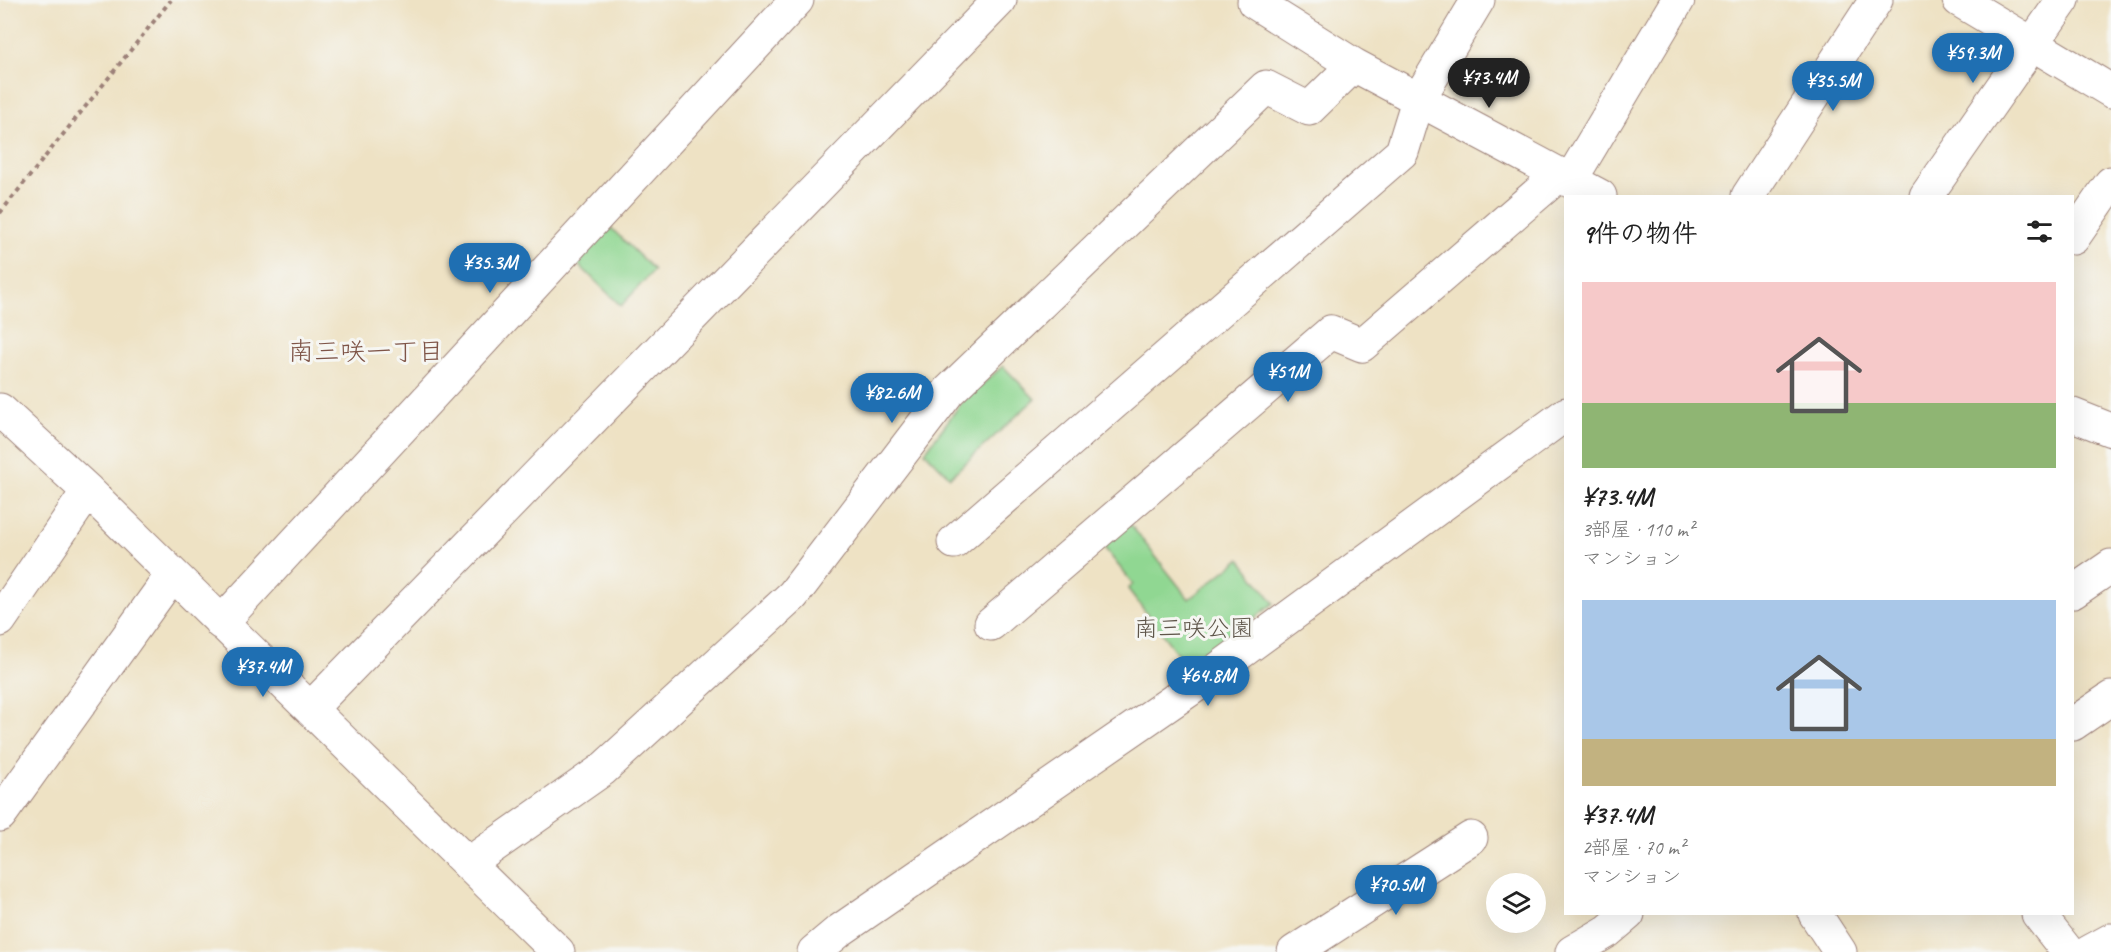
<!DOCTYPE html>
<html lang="ja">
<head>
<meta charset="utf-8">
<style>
	body { margin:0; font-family:Caveat,"Klee One",sans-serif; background:#f2f2f2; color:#222; height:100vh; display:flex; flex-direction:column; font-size:22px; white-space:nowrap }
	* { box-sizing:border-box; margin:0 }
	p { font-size:20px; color:#767676 }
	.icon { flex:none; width:33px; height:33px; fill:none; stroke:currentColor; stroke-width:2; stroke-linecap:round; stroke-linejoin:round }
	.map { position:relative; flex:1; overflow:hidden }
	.side { position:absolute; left:1564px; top:195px; width:510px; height:720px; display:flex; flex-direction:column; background:#fff; border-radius:0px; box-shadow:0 6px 24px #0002 }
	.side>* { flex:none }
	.fabs { position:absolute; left:1486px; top:873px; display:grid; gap:12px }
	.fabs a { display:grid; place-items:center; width:60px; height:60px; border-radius:50%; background:#fff; box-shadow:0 6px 24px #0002; font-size:30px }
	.price { position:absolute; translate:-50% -51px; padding:0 14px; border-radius:21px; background:#1f6fb2; color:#fff; font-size:20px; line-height:39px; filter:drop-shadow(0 2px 3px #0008) }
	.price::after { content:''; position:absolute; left:50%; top:36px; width:18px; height:14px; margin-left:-9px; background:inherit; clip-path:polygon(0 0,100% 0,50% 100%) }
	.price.on { background:#222; color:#fff }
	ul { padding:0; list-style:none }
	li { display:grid; align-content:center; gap:12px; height:318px; padding:0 18px }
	li span { display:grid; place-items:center; height:186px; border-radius:0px; color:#555 }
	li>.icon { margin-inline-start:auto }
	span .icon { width:108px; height:108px; fill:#fffc; stroke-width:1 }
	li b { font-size:26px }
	h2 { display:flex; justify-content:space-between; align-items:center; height:72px; padding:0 18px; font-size:26px }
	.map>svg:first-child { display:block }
</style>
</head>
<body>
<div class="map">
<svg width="2111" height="952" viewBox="0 0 2111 952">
	<rect width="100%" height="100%" fill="#f6f6f2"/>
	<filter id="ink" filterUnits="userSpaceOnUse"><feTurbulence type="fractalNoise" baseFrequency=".0167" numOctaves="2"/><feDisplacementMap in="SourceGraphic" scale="12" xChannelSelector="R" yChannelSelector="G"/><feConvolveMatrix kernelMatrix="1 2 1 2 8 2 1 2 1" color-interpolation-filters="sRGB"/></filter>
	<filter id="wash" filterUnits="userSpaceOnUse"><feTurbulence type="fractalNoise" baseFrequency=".008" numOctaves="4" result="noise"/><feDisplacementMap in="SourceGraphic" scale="24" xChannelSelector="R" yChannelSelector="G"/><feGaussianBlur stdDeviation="1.35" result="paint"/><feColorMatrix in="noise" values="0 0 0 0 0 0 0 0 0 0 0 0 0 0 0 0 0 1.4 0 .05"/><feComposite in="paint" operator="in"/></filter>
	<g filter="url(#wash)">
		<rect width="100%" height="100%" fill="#eee2c4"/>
		<path fill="#90d792" stroke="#6d7b5e" stroke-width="1.5" d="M611 228 654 270 621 306 577 263Z
			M1003 366 1035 399 950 477 925 452 962 402Z
			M1130 524 1189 599 1240 559 1274 603 1189 669 1128 589 1133 584 1103 546Z"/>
	</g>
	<g filter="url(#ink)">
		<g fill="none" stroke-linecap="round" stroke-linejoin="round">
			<defs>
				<path id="minor" d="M1256 0 1254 2 1354 65 1600 196
					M1959 0 2111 91
					M1570 181 1678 0
					M1748 196 1876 0
					M1926 196 2063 0
					M2073 238 2111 183
					M0 410 88 491 558 952
					M2073 415 2111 430
					M954 542 1402 152 1418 100 1478 0
					M2073 592 2111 566
					M0 620 88 491
					M221 623 797 0
					M991 624 1331 332 1362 345 1559 175
					M311 708 1000 0
					M2073 724 2111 698
					M0 815 172 575
					M468 864 602 770 793 595 949 391 1266 87 1309 109 1354 65
					M1815 914 1840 952
					M2038 914 2068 952
					M814 952 839 931 1195 686 1566 414
					M1294 952 1471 838
					M1572 952 1608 931 1628 914
					M2089 952 2111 940"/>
			</defs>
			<use href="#minor" stroke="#9c8078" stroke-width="35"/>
			<path stroke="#9c8078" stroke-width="4" stroke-dasharray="4.5 4.5" stroke-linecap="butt" d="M0 213 171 0"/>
			<use href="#minor" stroke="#fff" stroke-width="33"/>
		</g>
	</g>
	<g text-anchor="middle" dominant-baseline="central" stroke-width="6" stroke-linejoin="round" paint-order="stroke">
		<g font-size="24" fill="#5f564a" stroke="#f6f6f2">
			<text x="1194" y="628">南三咲公園</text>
		</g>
		<g font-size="26" fill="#7f5548" stroke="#f6f6f2">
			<text x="366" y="351">南三咲一丁目</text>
		</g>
	</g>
</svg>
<div class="fabs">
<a><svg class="icon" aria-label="layers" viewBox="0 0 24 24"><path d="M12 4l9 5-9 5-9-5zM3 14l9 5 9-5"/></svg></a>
</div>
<b class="price" style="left:1973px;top:84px">¥59.3M</b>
<b class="price on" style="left:1489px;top:109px">¥73.4M</b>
<b class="price" style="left:1833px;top:112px">¥35.5M</b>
<b class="price" style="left:490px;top:294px">¥35.3M</b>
<b class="price" style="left:1288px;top:403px">¥51M</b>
<b class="price" style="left:892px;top:424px">¥82.6M</b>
<b class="price" style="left:263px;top:698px">¥37.4M</b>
<b class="price" style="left:1208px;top:707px">¥64.8M</b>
<b class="price" style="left:1396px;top:916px">¥70.5M</b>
<section class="side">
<h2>9件の物件<svg class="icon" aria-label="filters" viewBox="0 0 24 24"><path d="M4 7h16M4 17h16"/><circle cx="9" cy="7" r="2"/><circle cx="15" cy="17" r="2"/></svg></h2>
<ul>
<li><span style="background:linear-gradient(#f6c9c9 65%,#8fb573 0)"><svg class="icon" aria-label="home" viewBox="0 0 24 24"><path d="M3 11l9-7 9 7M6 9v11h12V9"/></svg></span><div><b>¥73.4M</b><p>3部屋 · 110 m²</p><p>マンション</p></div></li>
<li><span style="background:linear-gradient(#a9c7e8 75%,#c2b280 0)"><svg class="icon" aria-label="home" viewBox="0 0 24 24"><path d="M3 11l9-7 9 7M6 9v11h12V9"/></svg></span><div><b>¥37.4M</b><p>2部屋 · 70 m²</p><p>マンション</p></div></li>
</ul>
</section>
</div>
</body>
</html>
